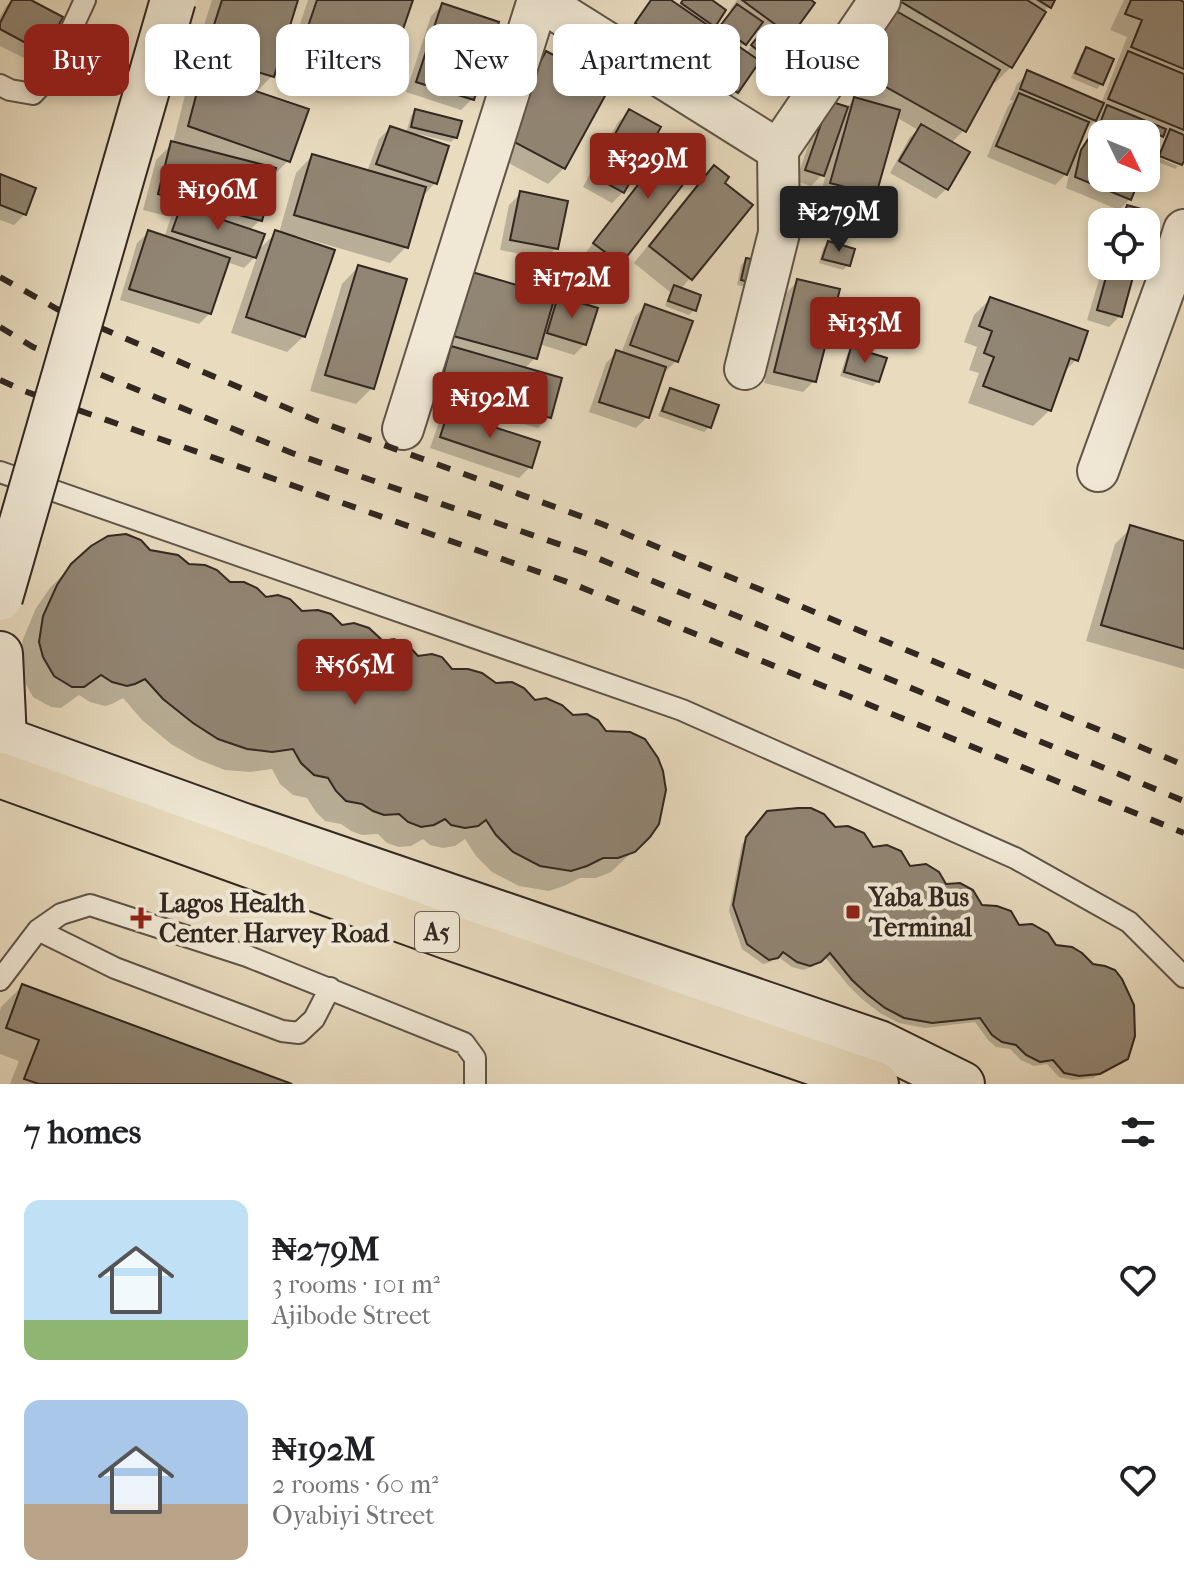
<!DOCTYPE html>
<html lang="en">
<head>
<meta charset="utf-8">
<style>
	body { margin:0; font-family:"IM FELL French Canon",serif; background:#f2f2f2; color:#202124; height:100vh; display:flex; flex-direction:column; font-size:30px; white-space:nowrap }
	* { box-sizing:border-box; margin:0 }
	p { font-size:26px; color:#757577 }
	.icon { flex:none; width:44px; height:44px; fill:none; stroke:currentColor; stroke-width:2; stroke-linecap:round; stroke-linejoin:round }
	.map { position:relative; height:1084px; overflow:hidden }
	.side { display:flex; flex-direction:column; background:#fff; flex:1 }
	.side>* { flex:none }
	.guide { position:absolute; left:24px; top:24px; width:1136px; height:72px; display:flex; gap:16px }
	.needle { width:52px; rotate:133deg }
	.controls { position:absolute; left:1088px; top:120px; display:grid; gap:16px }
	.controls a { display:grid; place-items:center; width:72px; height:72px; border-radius:16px; background:#fff; box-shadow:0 4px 12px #0003; font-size:40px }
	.price { position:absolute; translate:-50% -68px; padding:0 18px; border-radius:8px; background:#8f2418; color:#fff; font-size:26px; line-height:52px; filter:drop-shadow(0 2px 4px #0008) }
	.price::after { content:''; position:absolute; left:50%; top:48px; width:24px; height:18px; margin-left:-12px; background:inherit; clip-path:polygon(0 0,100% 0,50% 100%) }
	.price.selected { background:#222; color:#fff }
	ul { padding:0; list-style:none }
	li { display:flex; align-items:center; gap:24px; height:200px; padding:0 24px }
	li span { display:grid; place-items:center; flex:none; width:224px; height:160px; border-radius:16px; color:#555 }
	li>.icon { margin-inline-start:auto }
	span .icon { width:96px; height:96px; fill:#fffc; stroke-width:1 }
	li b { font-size:34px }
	h2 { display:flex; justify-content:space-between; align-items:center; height:96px; padding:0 24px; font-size:34px }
	.chip { padding:0 28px; border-radius:16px; background:#fff; box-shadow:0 4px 12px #0003; font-size:28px; line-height:72px }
	.chip.selected { background:#8f2418; color:#fff }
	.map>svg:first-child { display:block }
</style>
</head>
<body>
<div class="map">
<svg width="1184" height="1084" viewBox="0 0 1184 1084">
	<rect width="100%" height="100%" fill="#e8dbbe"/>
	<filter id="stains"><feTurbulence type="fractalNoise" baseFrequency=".0025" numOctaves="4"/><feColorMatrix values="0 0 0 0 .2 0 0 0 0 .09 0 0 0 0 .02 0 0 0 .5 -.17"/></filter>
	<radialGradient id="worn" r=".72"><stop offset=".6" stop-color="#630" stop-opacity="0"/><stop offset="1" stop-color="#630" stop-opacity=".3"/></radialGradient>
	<path fill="#0003" fill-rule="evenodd" d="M12 0H27L42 52 32 62 0 46V17L6 6Z
		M212 0H296L272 76 255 93 288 161 271 178 260 220 249 231 256 252 276 233H279L296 173 312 156 367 172 379 139 390 128 406 133 411 116 415 111 456 137 451 142 418 134 417 137 435 183 425 194 422 193 406 247 390 263 297 236 304 336 287 352 231 333 258 254 244 268 227 262 210 313 199 324 120 300 137 243 148 233 164 238 171 217 143 210 156 160 173 143 186 91 202 76 189 72Z
		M308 0H411L387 72 370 88 288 60Z
		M651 0H668L678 7 684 0H708L713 25 710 29 716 33 732 11 730 10 737 0H808L790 35 782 43 793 51 780 68 775 72 759 60 736 92 725 103 626 35ZM755 28 762 33 746 53 739 49Z
		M889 0H1053L1044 12 1011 67 995 83 991 81 964 130 951 143 946 189 936 199 890 173 910 137 918 130 896 117 874 194 863 205 821 193 827 170 811 186 796 181 819 114 845 109 854 100 867 101 832 82Z
		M1124 0H1184V159L1181 163 1159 153 1165 137 1161 135 1151 146 1146 158V134H1102V178H1138L1130 199 1119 210 1066 188 1070 170 1055 185 987 157 1008 106 1013 101 1010 100 1017 84 1028 73 1101 104 1127 37 1110 30ZM1097 118 1089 136 1075 157 1073 156 1083 132Z
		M442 5 472 99 461 110 406 92 431 16Z
		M1086 49 1101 84 1097 89 1071 78 1081 54Z
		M546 53 564 168 548 184 486 151 530 69Z
		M629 112 659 128 623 192 612 203 583 187 618 122Z
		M675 140 700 159 620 263 609 274 584 255 664 150Z
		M1157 157 1178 166 1175 169 1156 161Z
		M714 167 722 183 750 205 680 290 694 310 689 315 665 306 670 292 634 263 698 183Z
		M0 176 25 214 14 225 0 220Z
		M520 194 556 248 545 259 500 250 509 205Z
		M816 205 846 227 841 232 808 225 811 210Z
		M1128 207 1149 213 1146 225V222H1116L1117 218Z
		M828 243 848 265 843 270 819 263 823 248Z
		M746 260 755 262 746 287 737 285 741 265Z
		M1103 266H1134L1120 316 1109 327 1087 320Z
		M358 267 372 388 356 404 310 391 342 284Z
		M798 281 814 381 803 392 764 383 787 292Z
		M449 289 550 307 559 298 585 344 574 355 539 344 535 358 524 369 549 417 538 428 430 397Z
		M990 299 1076 360 1062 374 1050 410 1033 426 968 403 979 373 969 370 977 347 964 342 974 315Z
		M645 306 676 361 665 372 663 371 647 417 636 428 589 412 606 363 617 352 621 354 635 317Z
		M852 349 878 381 873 386 840 376 847 354Z
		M671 390 709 427 704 432 658 416 666 395Z
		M449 414 530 467 519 478 430 448 438 425Z
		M1131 528 1184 543V669L1086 641 1115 544Z
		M149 552 189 566 265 599 341 627 417 659 452 670 649 836 611 872 596 878H580L564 886 549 891 519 886 492 872 476 856 465 839 455 846 443 848 430 845 423 839 411 846 399 847 387 843 378 834 362 835 351 831 341 824 325 821 316 812 307 798 293 795 280 784 272 769 250 772 225 770 197 759 171 744 142 720 123 698 112 704 105 706 90 702 79 695 61 708 51 707 33 697 23 679 19 664 23 639 36 608 50 588 72 565Z
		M762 818 834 829 1018 927 1126 1058 1120 1063 1093 1078 1073 1080 1059 1077 1047 1064 1034 1066 1021 1060 1010 1049 996 1047 988 1040 975 1022 925 1028 899 1023 880 1013 862 999 848 985 824 956 814 966 803 970 792 967 777 956 770 962 763 964 742 949 729 911 742 844Z
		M22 986 287 1084H10L19 1061 0 1054V1011L1 1007Z"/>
	<path fill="#918573" stroke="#322721" stroke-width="2" d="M12 0H31L63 17 44 53 0 29V23Z
		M222 0H298L274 77 204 56Z
		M317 0H413L388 73 302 44Z
		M651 0H671L760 61 738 93 635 23Z
		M683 0H712L726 10 715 27 681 3Z
		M742 0H811L815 3 791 36Z
		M898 0H1027L1046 12 1012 68Z
		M1038 0H1055L1051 8Z
		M1131 0H1180L1184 2V69L1131 47 1142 20 1125 14Z
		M442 3 499 22 474 100 416 82Z
		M882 3 1000 70 966 132 847 65Z
		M737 4 763 22 746 45 720 26Z
		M765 28 795 51 782 69 751 45Z
		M1086 47 1114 59 1103 85 1075 73Z
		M546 51 611 85 565 169 501 135Z
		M1128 51 1184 74V130L1108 99Z
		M1027 70 1104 103 1096 121 1020 89Z
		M202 73 309 109 290 162 188 126Z
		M1019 93 1089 122 1067 175 996 146Z
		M854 97 900 110 876 195 830 183Z
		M829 101 848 107 824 176 805 170Z
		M1107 105 1166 129 1163 137 1158 134 1152 148 1146 145V134H1119L1099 126Z
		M415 109 462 121 457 138 411 127Z
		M629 109 661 127 624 193 592 175Z
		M921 124 970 152 948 190 899 161Z
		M390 126 449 146 437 184 376 164Z
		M1097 126 1115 134H1102V178H1140L1131 200 1075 177 1081 150Z
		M1170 129 1184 135V161L1182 165 1159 156Z
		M675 137 703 159 621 264 593 243Z
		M171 141 276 168 262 221 158 194Z
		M312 154 426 187 408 248 294 215Z
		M714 165 729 177 725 183 753 205 692 280 649 246Z
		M0 174 36 188 26 215 0 205Z
		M520 191 568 201 558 249 510 240Z
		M816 202 852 210 848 228 811 220Z
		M1127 205 1152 212 1146 232V222H1122Z
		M181 206 265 234 256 258 172 231Z
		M148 230 230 258 211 314 129 289Z
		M275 230 335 250 305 337 246 317Z
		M828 241 855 249 850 266 822 259Z
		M746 258 757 260 753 283 741 280Z
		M358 265 407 279 374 389 325 375Z
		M1109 266H1136L1122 317 1097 310Z
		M465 270 555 296 537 359 446 334Z
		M797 279 840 289 816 382 774 372Z
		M674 285 701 295 696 311 668 301Z
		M558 296 598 308 586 345 547 333Z
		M990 297 1088 331 1078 361 1070 358 1051 411 983 386 994 357 984 353 992 331 979 326Z
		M645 304 693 321 678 362 630 345Z
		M451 346 562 378 551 418 440 386Z
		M851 347 887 358 879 382 844 372Z
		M616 350 666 367 649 418 599 402Z
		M670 388 719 405 711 428 662 411Z
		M448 412 540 442 532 468 440 437Z
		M1130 525 1184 541V649L1101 625Z
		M126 534 141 540 150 550 178 555 189 564 205 565 217 570 230 582H244L257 588 266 597 278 595 290 599 302 611 318 610 331 614 342 625 354 623 369 628 383 641 394 639 408 645 418 656 432 654 442 657 452 669H468L482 673 496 683 512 682 524 688 535 700 546 698 562 705 573 715 587 714 598 720 606 731 630 732 645 739 658 758 663 771 666 790 659 824 650 837 635 852 618 858H603L587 866 571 871 540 866 513 852 496 835 486 820 478 826 465 828 451 825 445 819 434 825 421 827 408 822 399 814 384 815 373 811 362 804 346 801 336 791 328 778 314 775 301 763 293 749 272 752 247 749 218 739 193 723 163 699 145 679 135 684 127 686 112 682 101 675 84 687H72L54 676 43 657 39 642 43 616 57 585 71 564 91 546 108 536Z
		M798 808H811L824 814 835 827 848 826 864 833 873 847 887 845 901 851 910 866 926 864 939 872 946 884 960 883 973 890 982 905 997 906 1011 911 1019 925 1032 924 1048 933 1056 945 1072 947 1082 953 1093 964 1105 966 1115 970 1122 979 1134 1005 1135 1036 1128 1059 1100 1074 1079 1076 1064 1073 1053 1060 1040 1062 1026 1055 1016 1045 1002 1042 992 1035 980 1018 932 1023 904 1018 885 1008 867 994 852 980 830 953 821 962 810 966 797 962 783 952 778 958 769 960 747 944 733 905 746 837 767 811Z
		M22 984 292 1084H39L24 1079 39 1040 6 1028Z"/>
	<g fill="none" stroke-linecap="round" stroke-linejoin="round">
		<defs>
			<path id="lane" d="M0 85 10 90 33 94 50 76 85 0
				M0 472 682 710 1015 858 1129 922 1184 977
				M38 930 115 968 282 1031 299 1033 314 1019 330 988
				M0 980 38 930 61 914 90 905 247 956 464 1043 475 1058V1084"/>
			<path id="street" d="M539 0 778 150
				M778 150 880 0
				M745 369 779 233 778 150
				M403 429 538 0
				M1098 471 1172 268 1184 230"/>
			<path id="secondary" d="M0 654 4 739
				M0 738 241 825 879 1043 962 1084"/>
			<path id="primary" d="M0 775 449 937 876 1084"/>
		</defs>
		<use href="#lane" stroke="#605448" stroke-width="24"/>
		<use href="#street" stroke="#605448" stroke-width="44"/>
		<use href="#secondary" stroke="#322721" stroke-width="48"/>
		<use href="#primary" stroke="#322721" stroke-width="48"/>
		<use href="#lane" stroke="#f0e8d5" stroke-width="20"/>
		<use href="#street" stroke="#f0e8d5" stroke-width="40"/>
		<use href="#secondary" stroke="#f0e8d5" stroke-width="44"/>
		<use href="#primary" stroke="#e8dbbe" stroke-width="44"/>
		<path stroke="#322721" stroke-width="6" stroke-dasharray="14 14" stroke-linecap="butt" d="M0 277 57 309 315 420 602 524 1184 765
			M0 327 33 347 292 453 585 553 1184 801
			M0 380 24 391 573 584 1184 833"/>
		<defs>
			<path id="secondary-bridge" d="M0 598 173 0"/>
		</defs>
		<use href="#secondary-bridge" stroke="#322721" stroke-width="48" stroke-linecap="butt"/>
		<use href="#secondary-bridge" stroke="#f0e8d5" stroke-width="44"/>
	</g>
	<g fill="#8f2418" stroke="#f0e8d5" stroke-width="3">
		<rect x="845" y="904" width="16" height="16" rx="4"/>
		<path d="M137 906h8v8h8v8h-8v8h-8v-8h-8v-8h8z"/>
	</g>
	<g text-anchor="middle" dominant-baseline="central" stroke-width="8" stroke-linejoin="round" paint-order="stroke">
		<rect fill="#f0e8d5" stroke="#6b6157" stroke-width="2" x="415" y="912" width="44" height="40" rx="6"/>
		<g font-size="24" font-weight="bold" fill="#322721">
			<text x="437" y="932">A5</text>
		</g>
		<g font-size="26" font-weight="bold" fill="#322721" stroke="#f0e8d5" text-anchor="start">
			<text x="869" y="897">Yaba Bus<tspan x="869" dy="30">Terminal</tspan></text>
			<text x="159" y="903">Lagos Health<tspan x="159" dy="30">Center Harvey Road</tspan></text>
		</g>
	</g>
	<rect width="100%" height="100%" filter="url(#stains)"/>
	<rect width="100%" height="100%" fill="url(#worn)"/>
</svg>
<div class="controls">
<a><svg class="needle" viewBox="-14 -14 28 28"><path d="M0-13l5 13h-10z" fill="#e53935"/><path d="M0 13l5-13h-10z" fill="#757577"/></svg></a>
<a><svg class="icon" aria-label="locate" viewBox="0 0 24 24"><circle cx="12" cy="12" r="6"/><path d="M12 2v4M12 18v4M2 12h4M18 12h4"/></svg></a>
</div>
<b class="price" style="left:648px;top:201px">₦329M</b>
<b class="price" style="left:218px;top:232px">₦196M</b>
<b class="price selected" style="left:839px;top:254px">₦279M</b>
<b class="price" style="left:572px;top:320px">₦172M</b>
<b class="price" style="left:865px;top:365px">₦135M</b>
<b class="price" style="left:490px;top:440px">₦192M</b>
<b class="price" style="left:355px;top:707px">₦565M</b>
<div class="guide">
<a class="chip selected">Buy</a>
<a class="chip">Rent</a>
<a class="chip">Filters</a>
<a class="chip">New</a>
<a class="chip">Apartment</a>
<a class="chip">House</a>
</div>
</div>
<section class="side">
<h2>7 homes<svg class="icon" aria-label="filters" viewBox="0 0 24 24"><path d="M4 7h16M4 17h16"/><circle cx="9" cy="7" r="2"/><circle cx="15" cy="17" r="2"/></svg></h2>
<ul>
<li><span style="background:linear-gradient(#bfe0f5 75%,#8fb573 0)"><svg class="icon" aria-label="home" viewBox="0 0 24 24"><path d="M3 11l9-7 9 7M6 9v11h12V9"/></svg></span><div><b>₦279M</b><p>3 rooms · 101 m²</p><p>Ajibode Street</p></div><svg class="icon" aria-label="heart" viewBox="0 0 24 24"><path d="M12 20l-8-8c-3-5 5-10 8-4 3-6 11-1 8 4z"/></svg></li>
<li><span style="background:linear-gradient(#a9c7e8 65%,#b9a48a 0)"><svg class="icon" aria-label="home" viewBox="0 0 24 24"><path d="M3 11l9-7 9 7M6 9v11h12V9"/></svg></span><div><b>₦192M</b><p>2 rooms · 60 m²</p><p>Oyabiyi Street</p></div><svg class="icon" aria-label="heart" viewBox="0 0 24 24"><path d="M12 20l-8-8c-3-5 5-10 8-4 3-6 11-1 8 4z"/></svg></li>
</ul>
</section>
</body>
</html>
